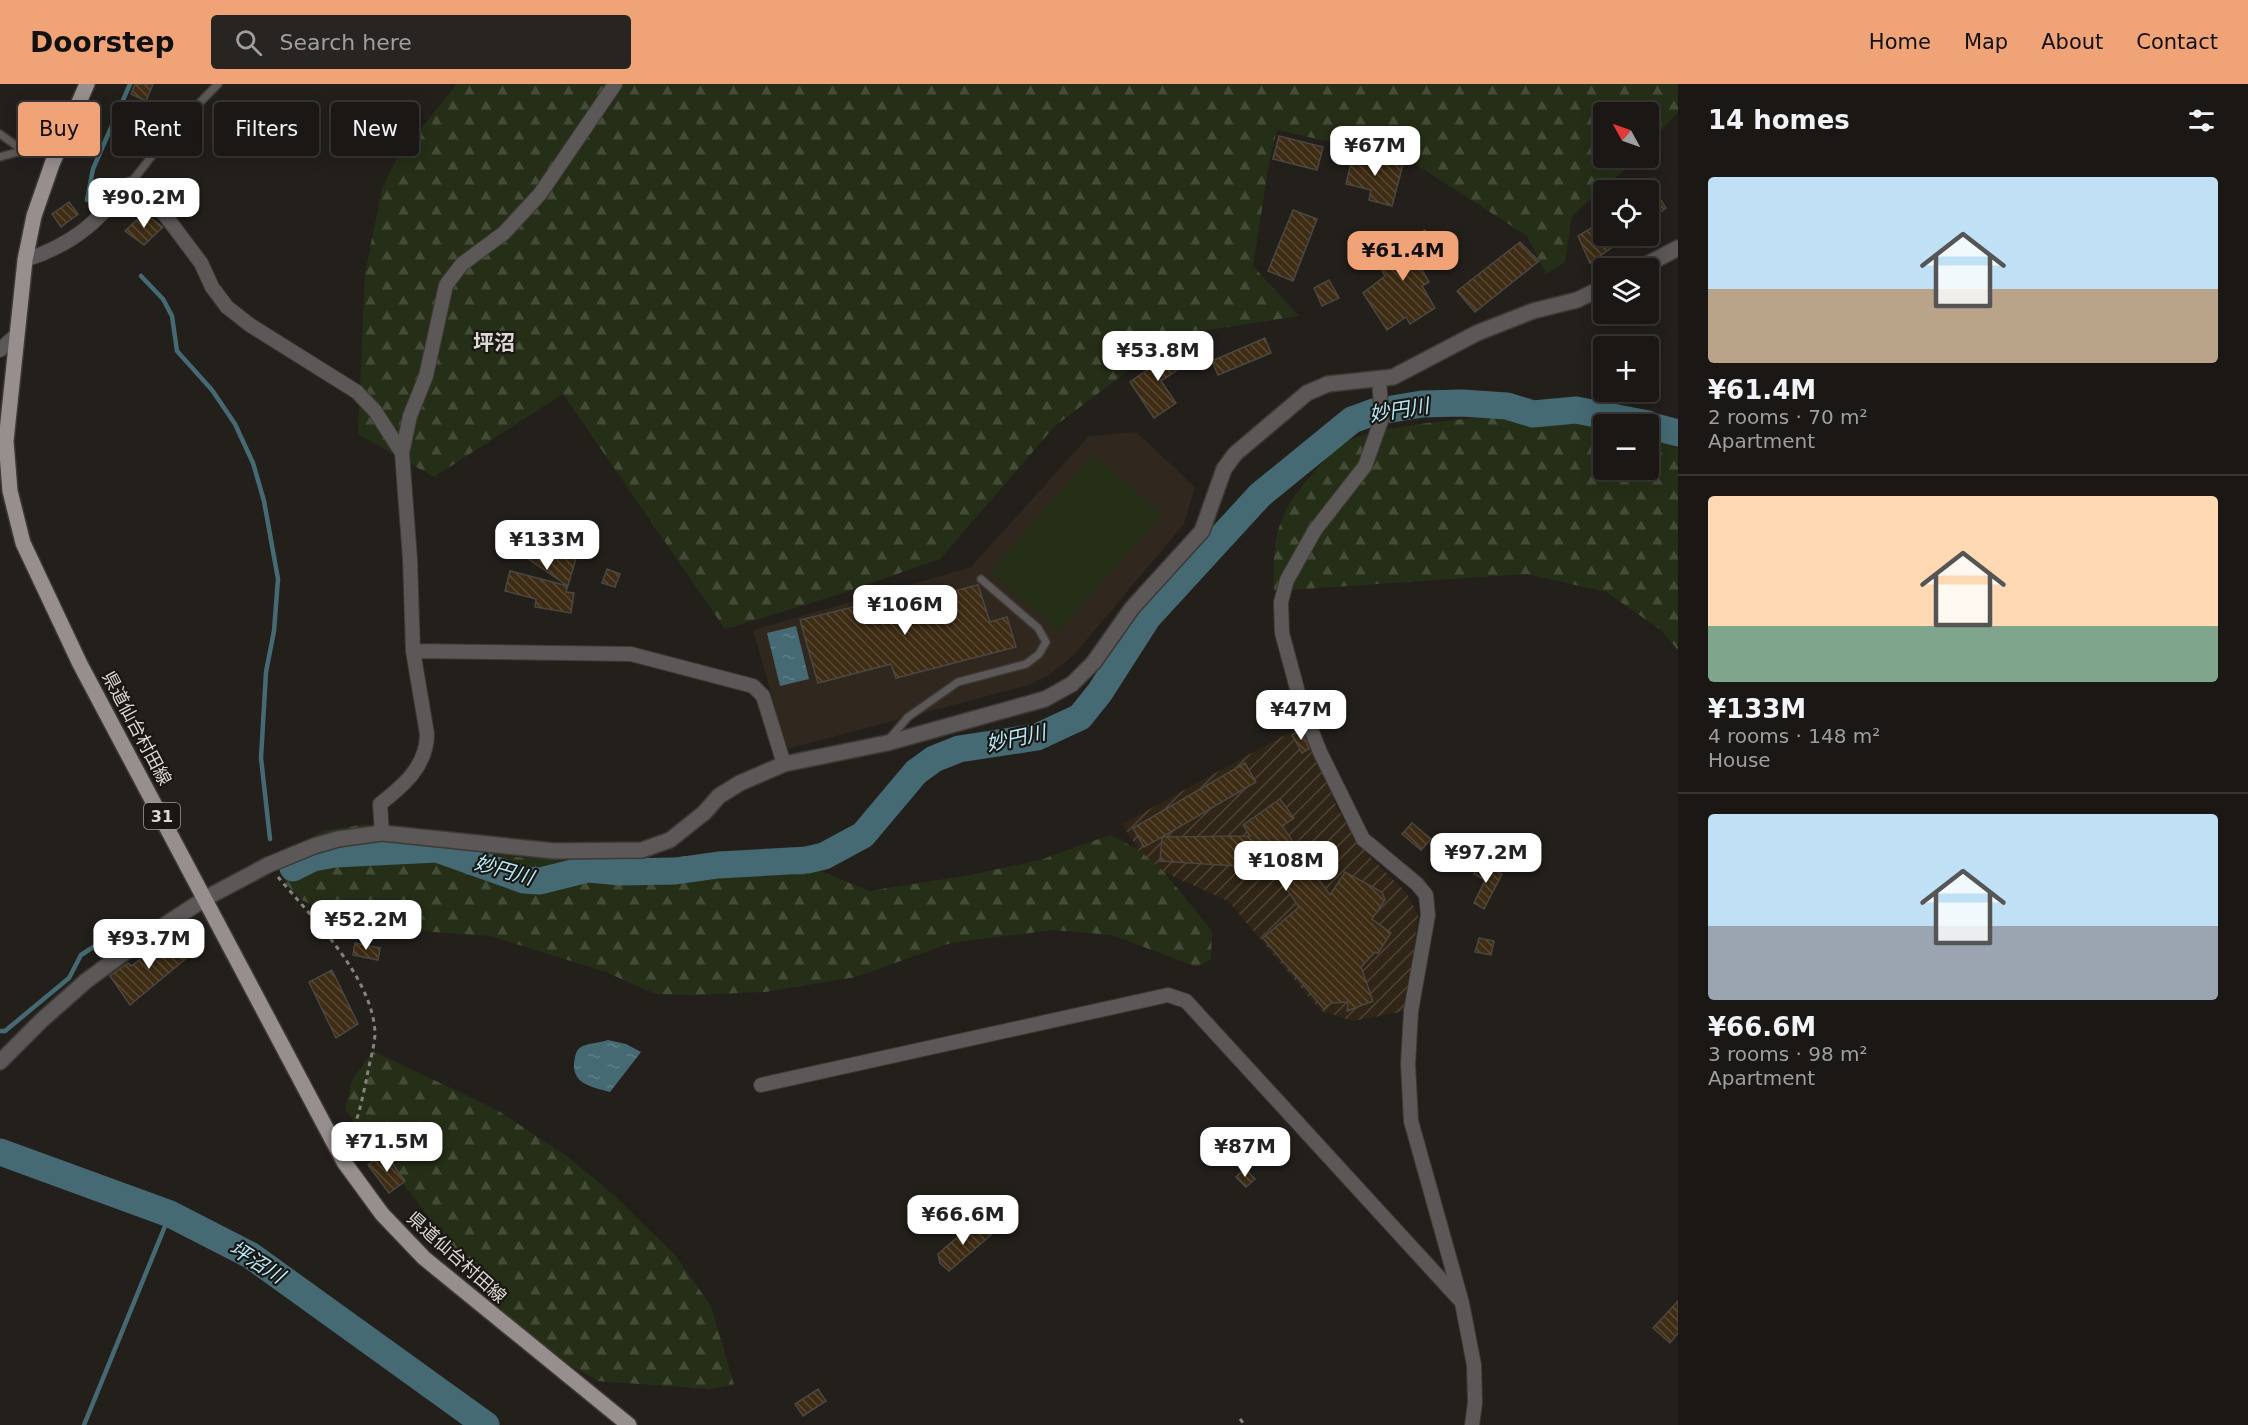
<!DOCTYPE html>
<html lang="en">
<head>
<meta charset="utf-8">
<style>
	body { margin:0; font-family:"DejaVu Sans","Noto Sans JP",sans-serif; background:#272422; color:#f1f3f6; height:100vh; display:flex; flex-direction:column; font-size:22px; white-space:nowrap }
	* { box-sizing:border-box; margin:0 }
	p { font-size:20px; color:#9f9fa0 }
	.icon { flex:none; width:33px; height:33px; fill:none; stroke:currentColor; stroke-width:2; stroke-linecap:round; stroke-linejoin:round }
	.map { position:relative; flex:1; overflow:hidden }
	.panel { display:flex; flex-direction:column; background:#1a1714; width:570px }
	.panel>* { flex:none }
	.guide { position:absolute; left:18px; top:18px; width:570px; height:54px; display:flex; gap:12px }
	.needle { width:39px; rotate:310deg }
	.tools { position:absolute; left:1593px; top:18px; display:grid; gap:12px }
	.tools a { display:grid; place-items:center; width:66px; height:66px; border-radius:6px; background:#1a1714; box-shadow:0 3px 15px #0003,0 0 0 2px #383634; font-size:30px }
	.price { position:absolute; translate:-50% -51px; padding:0 14px; border-radius:12px; background:#fff; color:#222; font-size:20px; line-height:39px; filter:drop-shadow(0 2px 3px #0008) }
	.price::after { content:''; position:absolute; left:50%; top:36px; width:18px; height:14px; margin-left:-9px; background:inherit; clip-path:polygon(0 0,100% 0,50% 100%) }
	.price.current { background:#efa377; color:#111 }
	ul { padding:0; list-style:none }
	li { display:grid; align-content:center; gap:12px; height:318px; padding:0 30px }
	li+li { border-top:2px solid #383634 }
	li span { display:grid; place-items:center; height:186px; border-radius:6px; color:#555 }
	li>.icon { margin-inline-start:auto }
	span .icon { width:108px; height:108px; fill:#fffc; stroke-width:1 }
	li b { font-size:26px }
	h2 { display:flex; justify-content:space-between; align-items:center; height:72px; padding:0 30px; font-size:26px }
	.pill { padding:0 21px; border-radius:6px; background:#1a1714; box-shadow:0 3px 15px #0003,0 0 0 2px #383634; font-size:21px; line-height:54px }
	.pill.current { background:#efa377; color:#111 }
	header { display:flex; align-items:center; gap:36px; box-sizing:border-box; height:84px; padding:0 30px; background:#efa377; color:#111 }
	header strong { font-size:28px }
	nav { display:flex; gap:33px; margin-inline-start:auto; font-size:21px }
	.search { width:420px; height:54px; background:#272422; display:flex; align-items:center; gap:15px; box-sizing:border-box; padding:0 21px; border-radius:6px; color:#9f9fa0; font-size:22px }
	main { display:flex; flex:1; min-height:0 }
	.map>svg:first-child { display:block }
</style>
</head>
<body>
<header>
<strong>Doorstep</strong>
<div class="search"><svg class="icon" aria-label="search" viewBox="0 0 24 24"><circle cx="10" cy="10" r="6"/><path d="M15 15l6 6"/></svg>Search here</div>
<nav><a>Home</a><a>Map</a><a>About</a><a>Contact</a></nav>
</header>
<main>
<div class="map">
<svg width="1678" height="1341" viewBox="0 0 1678 1341">
	<defs>
		<pattern id="industrial-furrows" width="10" height="10" patternUnits="userSpaceOnUse" patternTransform="scale(1.5)"><rect width="10" height="10" fill="#302516"/><path d="M-1 1l2-2M0 10L10 0M9 11l2-2" fill="none" stroke="#4d4437"/></pattern>
		<pattern id="forest-firs" width="22" height="20" patternUnits="userSpaceOnUse" patternTransform="scale(1.5)"><rect width="22" height="20" fill="#252f17"/><path d="M5 1l3.5 6h-7zM16 11l3.5 6h-7z" fill="#444c38"/></pattern>
		<pattern id="water-ripples" width="26" height="14" patternUnits="userSpaceOnUse" patternTransform="scale(1.5)"><rect width="26" height="14" fill="#456a74"/><path d="M2 4q2-2 4 0t4 0M15 11q2-2 4 0t4 0" fill="none" stroke="#5f7f87"/></pattern>
		<pattern id="building-back-hatch" width="6" height="6" patternUnits="userSpaceOnUse" patternTransform="scale(1.5)"><rect width="6" height="6" fill="#3e2c14"/><path d="M-1 5l2 2M0 0l6 6M5-1l2 2" fill="none" stroke="#594a35"/></pattern>
	</defs>
	<rect width="100%" height="100%" fill="#231f1b"/>
	<path fill="url(#industrial-furrows)" d="M1305 640 1337 724 1369 772 1406 808 1418 831 1406 927 1353 937 1321 927 1228 817 1148 781 1122 740Z"/>
	<path fill="#30271e" d="M1136 348 1195 403 1184 440 1074 571 1050 590 1029 601 787 665 753 546 971 483 1089 352Z"/>
	<path fill="url(#forest-firs)" d="M457 0H1678V28L1649 61 1648 28H1604V74H1638L1572 132 1565 178 1546 190 1527 152 1407 75 1277 46 1269 79 1253 182 1299 232 1175 251 1055 342 940 475 837 511 725 545 563 310 434 393 358 350 365 189 382 105 396 76Z
		M1514 330 1606 337 1615 340H1604V386H1648L1649 353 1678 364V566L1661 546 1606 508 1527 490 1274 507C1271 452 1279 424 1318 384 1324 377 1332 366 1340 361 1375 340 1471 335 1514 330Z
		M367 740 404 758 525 774 631 776 770 766 869 807 970 791 1040 776 1110 751 1139 766 1164 788 1212 847 1211 875 1197 883 1112 851 1054 846 951 859 856 893 765 908 693 911 656 910 603 887 490 852 406 846 338 833 302 816 285 799 287 766 323 747Z
		M373 967 497 1026 568 1073 616 1113 676 1172 711 1222 734 1301 709 1305 598 1297 534 1261 503 1227 345 1026 352 996Z"/>
	<path fill="#252f17" d="M1093 370 1162 430 1059 547 990 488Z"/>
	<path fill="url(#water-ripples)" d="M796 542 809 595 780 602 767 549Z
		M608 956 626 960 641 968 610 1008C594 1003 573 1001 574 980 575 973 575 967 581 963 587 959 600 959 608 956Z"/>
	<g fill="none" stroke-linecap="round" stroke-linejoin="round">
		<path stroke="#456a74" stroke-width="4.5" d="M87 116 93 85 130 0
			M141 192 163 215 172 232 177 267 212 306 235 340 253 379 264 417 278 495 274 547 266 588 261 674 270 755
			M0 947H5L69 894 81 871 101 858
			M84 1341 170 1130"/>
		<path stroke="#456a74" stroke-width="27" d="M1648 341 1678 349
			M293 784 313 774 335 770 437 765 524 796 540 797 588 785 621 788 676 787 718 781 807 776 824 772 863 751 916 688 934 675 959 665 1037 653 1080 633 1100 608 1148 533 1260 411 1352 336 1374 328 1422 320 1462 319 1507 322 1533 330 1576 326 1648 340
			M0 1068 170 1130 250 1171 486 1341"/>
	</g>
	<path fill="url(#building-back-hatch)" stroke="#4b4742" stroke-width="1.5" d="M135 0H153L146 17 131 10Z
		M1279 52 1323 63 1317 86 1273 75Z
		M1354 68 1403 80 1392 122 1369 116 1371 106 1346 100Z
		M1648 96 1666 124 1648 137Z
		M69 118 78 130 61 143 52 130Z
		M1293 126 1317 135 1293 197 1268 187Z
		M144 129 163 143 144 161 125 147Z
		M1604 136V152H1628L1590 179 1578 152Z
		M1425 146 1440 170 1420 182 1429 198 1422 202 1435 224 1410 240 1406 233 1387 246 1363 209 1385 192 1376 176Z
		M1520 158 1539 177 1475 228 1457 207Z
		M1329 196 1339 214 1322 222 1314 204Z
		M1265 254 1271 269 1218 291 1212 277Z
		M1174 262 1186 280 1161 297 1176 319 1154 334 1130 298 1157 279 1155 276Z
		M528 446 542 455 544 447 581 458 566 508 574 509 571 529 535 523 536 515 505 507 510 487 568 502 515 466Z
		M607 485 620 490 615 503 602 499Z
		M978 501 990 538 1007 533 1016 563 896 594 891 580 818 599 800 536 878 517 881 526Z
		M1301 645 1309 665 1302 669 1292 651Z
		M1245 679 1256 698 1162 753 1250 752 1243 741 1280 715 1294 734 1282 742 1330 811 1345 788 1382 808 1385 816 1372 835 1391 849 1378 869 1375 868 1361 883 1373 917 1347 927 1348 918 1331 919 1324 925 1263 854 1299 823 1253 757 1251 783 1160 777 1162 753 1144 763 1133 744Z
		M1412 739 1431 755 1421 766 1402 750Z
		M1480 779 1502 790 1484 825 1474 819 1485 796 1474 790Z
		M171 852 188 873 130 921 110 892 128 879 131 882Z
		M1479 854 1494 857 1491 871 1475 868Z
		M355 859 380 864 378 876 353 871Z
		M332 886 358 940 336 954 309 898Z
		M385 1069 405 1097 389 1109 368 1081Z
		M1245 1084 1255 1095 1246 1103 1236 1093Z
		M977 1136 991 1151 949 1187 940 1179 938 1170Z
		M1678 1217V1249L1670 1259 1653 1244Z
		M818 1305 826 1317 803 1332 795 1320Z"/>
	<g fill="none" stroke-linecap="round" stroke-linejoin="round">
		<defs>
			<path id="service" d="M0 50 21 65
				M0 73 61 56
				M130 100 169 50 218 0
				M890 654 908 633 958 598 1026 580 1039 570 1046 558 1038 544 981 495"/>
			<path id="minor" d="M25 176C75 160 96 138 130 100L159 123 201 179 212 203 227 223 250 241 357 308 375 327 402 369
				M0 266 15 252
				M1379 296 1382 334 1365 382 1315 446 1287 496 1281 518 1282 549 1302 623 1320 668 1363 755 1417 800 1426 811 1428 831 1411 927 1408 980 1411 1037 1462 1219 1474 1281 1475 1319 1472 1341
				M413 567 631 570 753 602 763 612 784 680
				M382 749 380 720C403 702 427 682 427 650L413 567 410 475 402 369 410 332 426 292 446 201 462 180 504 149 540 110 615 0
				M761 1001 1168 911 1186 917 1459 1215"/>
			<path id="tertiary" d="M1640 184 1678 164
				M0 978 42 936 86 897 143 855 206 814 268 781 314 762 338 755 382 749 554 767 642 766 670 756 704 729 719 712 740 699 784 680 887 659 1045 615 1072 600 1094 578 1132 524 1202 447 1224 385 1235 370 1307 309 1328 300 1393 293 1477 249 1533 227 1577 216 1604 203"/>
			<path id="primary" d="M87 0 52 80 34 132 25 176 6 357 10 407 23 459 80 580 344 1078 382 1130 424 1174 629 1341"/>
		</defs>
		<use href="#service" stroke="#3d3935" stroke-width="10"/>
		<use href="#minor" stroke="#3d3935" stroke-width="16"/>
		<use href="#tertiary" stroke="#3d3935" stroke-width="18"/>
		<use href="#primary" stroke="#3d3935" stroke-width="18"/>
		<path stroke="#86827f" stroke-width="3" stroke-dasharray="4.5 4.5" stroke-linecap="butt" d="M278 793C312 834 372 892 375 948 375 962 369 979 367 993 362 1014 359 1036 348 1055
			M1240 1335 1245 1341"/>
		<use href="#service" stroke="#5b5857" stroke-width="7"/>
		<use href="#minor" stroke="#5b5857" stroke-width="14"/>
		<use href="#tertiary" stroke="#5b5857" stroke-width="15"/>
		<use href="#primary" stroke="#968f8d" stroke-width="15"/>
	</g>
	<g text-anchor="middle" dominant-baseline="central" stroke-width="4.5" stroke-linejoin="round" paint-order="stroke">
		<rect fill="#1a1612" stroke="#a19e9a" stroke-width="1.5" x="144" y="719" width="36" height="26" rx="4.5"/>
		<g font-size="16" font-weight="bold" fill="#dbd8d5">
			<text x="162" y="732">31</text>
		</g>
		<g font-size="18" fill="#dbd8d5" stroke="#1a1612">
			<text transform="translate(137 644) rotate(62)">県道仙台村田線</text>
			<text transform="translate(457 1173) rotate(42)">県道仙台村田線</text>
		</g>
		<g font-size="20" font-style="italic" fill="#b3ebfb" stroke="#1a1612">
			<text transform="translate(1399 326) rotate(-9)">妙円川</text>
			<text transform="translate(1016 654) rotate(-12)">妙円川</text>
			<text transform="translate(504 786) rotate(16)">妙円川</text>
			<text transform="translate(257 1178) rotate(32)">坪沼川</text>
		</g>
		<g font-size="21" font-weight="bold" fill="#dbd8d5" stroke="#1a1612">
			<text x="494" y="259">坪沼</text>
		</g>
	</g>
</svg>
<div class="tools">
<a><svg class="needle" viewBox="-14 -14 28 28"><path d="M0-13l5 13h-10z" fill="#e53935"/><path d="M0 13l5-13h-10z" fill="#9f9fa0"/></svg></a>
<a><svg class="icon" aria-label="locate" viewBox="0 0 24 24"><circle cx="12" cy="12" r="6"/><path d="M12 2v4M12 18v4M2 12h4M18 12h4"/></svg></a>
<a><svg class="icon" aria-label="layers" viewBox="0 0 24 24"><path d="M12 4l9 5-9 5-9-5zM3 14l9 5 9-5"/></svg></a>
<a>+</a>
<a>−</a>
</div>
<b class="price" style="left:1375px;top:93px">¥67M</b>
<b class="price" style="left:144px;top:145px">¥90.2M</b>
<b class="price current" style="left:1403px;top:198px">¥61.4M</b>
<b class="price" style="left:1158px;top:298px">¥53.8M</b>
<b class="price" style="left:547px;top:487px">¥133M</b>
<b class="price" style="left:905px;top:552px">¥106M</b>
<b class="price" style="left:1301px;top:657px">¥47M</b>
<b class="price" style="left:1486px;top:800px">¥97.2M</b>
<b class="price" style="left:1286px;top:808px">¥108M</b>
<b class="price" style="left:366px;top:867px">¥52.2M</b>
<b class="price" style="left:149px;top:886px">¥93.7M</b>
<b class="price" style="left:387px;top:1089px">¥71.5M</b>
<b class="price" style="left:1245px;top:1094px">¥87M</b>
<b class="price" style="left:963px;top:1162px">¥66.6M</b>
<div class="guide">
<a class="pill current">Buy</a>
<a class="pill">Rent</a>
<a class="pill">Filters</a>
<a class="pill">New</a>
</div>
</div>
<section class="panel">
<h2>14 homes<svg class="icon" aria-label="filters" viewBox="0 0 24 24"><path d="M4 7h16M4 17h16"/><circle cx="9" cy="7" r="2"/><circle cx="15" cy="17" r="2"/></svg></h2>
<ul>
<li><span style="background:linear-gradient(#bfe0f5 60%,#b9a48a 0)"><svg class="icon" aria-label="home" viewBox="0 0 24 24"><path d="M3 11l9-7 9 7M6 9v11h12V9"/></svg></span><div><b>¥61.4M</b><p>2 rooms · 70 m²</p><p>Apartment</p></div></li>
<li><span style="background:linear-gradient(#ffd9b3 70%,#7fa58c 0)"><svg class="icon" aria-label="home" viewBox="0 0 24 24"><path d="M3 11l9-7 9 7M6 9v11h12V9"/></svg></span><div><b>¥133M</b><p>4 rooms · 148 m²</p><p>House</p></div></li>
<li><span style="background:linear-gradient(#bfe0f5 60%,#9aa5b1 0)"><svg class="icon" aria-label="home" viewBox="0 0 24 24"><path d="M3 11l9-7 9 7M6 9v11h12V9"/></svg></span><div><b>¥66.6M</b><p>3 rooms · 98 m²</p><p>Apartment</p></div></li>
</ul>
</section>
</main>
</body>
</html>
